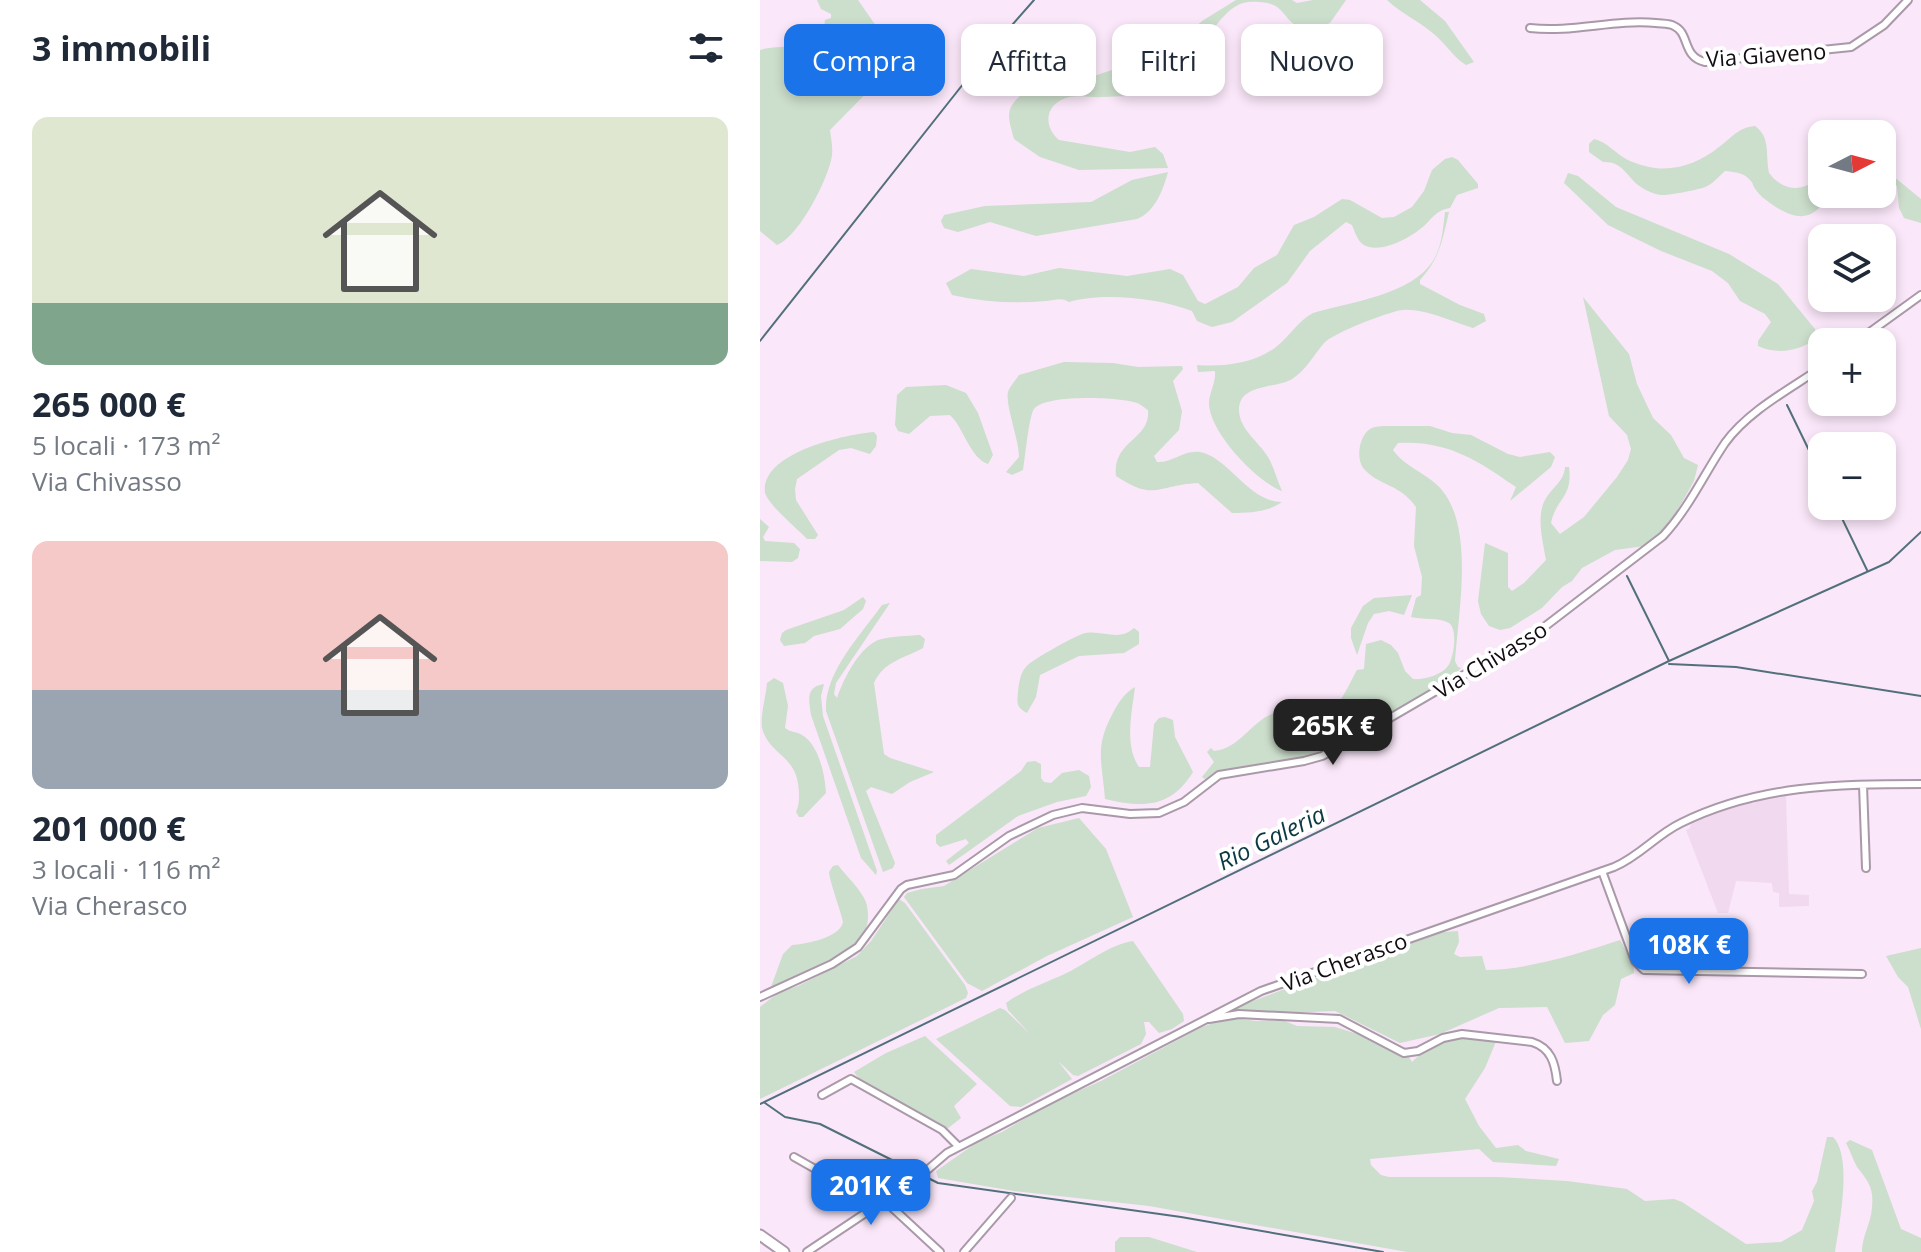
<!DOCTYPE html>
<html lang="it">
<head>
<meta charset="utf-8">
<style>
	body { margin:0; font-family:"Open Sans",sans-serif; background:#f2f2f3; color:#1f2937; height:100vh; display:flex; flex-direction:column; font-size:30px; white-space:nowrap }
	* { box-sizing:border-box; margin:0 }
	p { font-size:26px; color:#747a83 }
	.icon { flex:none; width:44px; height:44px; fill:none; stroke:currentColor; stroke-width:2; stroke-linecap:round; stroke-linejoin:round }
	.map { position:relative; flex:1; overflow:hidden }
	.sheet { display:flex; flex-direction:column; background:#fff; width:760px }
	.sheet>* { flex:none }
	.hud { position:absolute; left:24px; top:24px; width:760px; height:72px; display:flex; gap:16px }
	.needle { width:52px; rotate:84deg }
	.controls { position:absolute; left:1048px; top:120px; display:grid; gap:16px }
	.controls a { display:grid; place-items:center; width:88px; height:88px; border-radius:16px; background:#fff; box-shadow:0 4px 12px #0003; font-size:40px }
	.price { position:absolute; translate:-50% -68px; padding:0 18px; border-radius:16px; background:#1a73e8; color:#fff; font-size:26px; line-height:52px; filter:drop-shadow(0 2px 4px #0008) }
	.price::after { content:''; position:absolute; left:50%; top:48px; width:24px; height:18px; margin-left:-12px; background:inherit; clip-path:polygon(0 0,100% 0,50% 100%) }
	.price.on { background:#222; color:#fff }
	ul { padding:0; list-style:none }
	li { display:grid; align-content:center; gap:16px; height:424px; padding:0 32px }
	li span { display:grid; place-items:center; height:248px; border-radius:16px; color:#555 }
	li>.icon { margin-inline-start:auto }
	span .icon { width:144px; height:144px; fill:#fffc; stroke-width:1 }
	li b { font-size:34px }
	h2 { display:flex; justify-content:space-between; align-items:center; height:96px; padding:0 32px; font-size:34px }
	.pill { padding:0 28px; border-radius:16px; background:#fff; box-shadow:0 4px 12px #0003; font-size:28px; line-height:72px }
	.pill.on { background:#1a73e8; color:#fff }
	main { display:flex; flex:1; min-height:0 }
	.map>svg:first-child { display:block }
</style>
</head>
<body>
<main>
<section class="sheet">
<h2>3 immobili<svg class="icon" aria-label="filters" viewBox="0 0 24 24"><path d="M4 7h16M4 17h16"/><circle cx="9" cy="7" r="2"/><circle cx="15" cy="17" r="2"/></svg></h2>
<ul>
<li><span style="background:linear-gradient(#dfe7d0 75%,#7fa58c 0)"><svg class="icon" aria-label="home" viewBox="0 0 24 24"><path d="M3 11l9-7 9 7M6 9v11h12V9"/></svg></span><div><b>265 000 €</b><p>5 locali · 173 m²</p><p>Via Chivasso</p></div></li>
<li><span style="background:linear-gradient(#f6c9c9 60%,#9aa5b1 0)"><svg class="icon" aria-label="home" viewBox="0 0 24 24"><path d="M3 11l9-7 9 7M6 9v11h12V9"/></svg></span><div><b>201 000 €</b><p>3 locali · 116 m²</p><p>Via Cherasco</p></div></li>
</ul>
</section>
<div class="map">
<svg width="1161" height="1252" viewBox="0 0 1161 1252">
	<rect width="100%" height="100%" fill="#fae7f9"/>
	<path fill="#f1d9f0" d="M1026 794 1029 894 1049 895V906L1019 907V893L1013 892 1012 883 976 881 968 913H958L926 830 930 828 931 822 985 801H992L993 804 1001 798Z"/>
	<path fill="#ccdecc" d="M57 0H98L114 23 141 46 132 58 129 70 70 130C71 138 73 147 72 155 69 178 39 237 17 245L0 231V50C20 44 44 50 62 40L65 20 71 18V14L61 9Z
		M476 0H532L537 3 553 0H586L570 23 549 32C516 21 532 0 488 2 480 3 473 7 467 13 460 20 452 29 450 38 444 58 455 84 429 89 401 95 371 96 343 97 329 98 313 93 301 100 283 110 286 129 299 140L370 152 395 147 403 154 408 168 319 170 280 157 254 139C252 130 246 116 251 107 258 93 287 76 300 66L301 56C307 51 314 52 320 56V73L325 79 364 66H412L426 58 432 30 442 21Z
		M627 0H660L685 21 714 62 706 65C693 57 686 44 674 34 659 21 642 14 627 0Z
		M995 126C1011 137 1005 155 1009 173 1019 186 1032 192 1048 185L1058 163 1062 159V194H1069C1053 224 1034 220 1010 203 1005 199 999 195 996 190 991 183 995 185 989 179 983 172 973 172 965 171 959 176 953 184 945 187 941 189 907 196 902 195 895 195 883 189 878 185 866 175 862 161 843 162L829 152V144L834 139C847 142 855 153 866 159 873 163 887 167 895 168 918 171 942 161 959 147 973 137 977 128 995 126Z
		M692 157 698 160 718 184V188L697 195 690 208C677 210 674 216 665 225 652 237 623 253 606 246 598 243 595 232 592 225L586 222 550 251 527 283 472 322 452 327 437 321 432 311C399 298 342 292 309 302 301 297 295 300 286 301 254 304 223 302 192 295L186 283 211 269 264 276 299 268 367 276 410 269 423 275 438 301 445 304 478 287 494 268 517 255 534 225 554 217 582 199 590 200 622 218 634 217 652 207 664 191 672 170 685 159Z
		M1122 167 1161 199V223L1144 218 1139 208 1137 186 1130 180 1122 181Z
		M408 172C403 190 395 212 377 219L276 236 230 222 198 232 184 228 181 221 184 215 225 206 331 202 372 180Z
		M808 173 818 176 856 207 969 254 1018 284 1055 329 1056 339C1039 351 1018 355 998 346V341L1011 322 1005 314 980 301 968 283 952 271 901 251 848 225 804 183Z
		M685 212H689C682 241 680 258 660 280V284L700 305 724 314 726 321 713 328C693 322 664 308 642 310 628 312 573 333 564 343 552 357 547 369 532 379 516 389 478 383 479 411 480 430 499 442 508 457 514 467 517 480 522 491 497 482 448 431 449 402 450 391 456 382 455 371L438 372 437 365C463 367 494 364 516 347 530 336 537 322 553 313 590 302 651 295 673 261 682 247 683 228 685 212Z
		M823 297 869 354 877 384 893 418 911 435 924 458 938 465 934 481 911 522 885 546 855 550 822 568 812 581 802 587 782 608 750 628 740 630 729 626 721 614 718 601 725 543 748 553V587L752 591 764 583 786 560C783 542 776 517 785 500 792 487 804 482 805 467H809C813 498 796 498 791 523L800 534 824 517 857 477 868 460 871 449 867 435 849 416Z
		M304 362 353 363 378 367 422 366 423 369 413 381 422 411 419 430 394 456 397 462C414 463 426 447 444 453 470 461 490 502 522 502 508 512 489 513 472 513L438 483C397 485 395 502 356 476 352 440 391 440 388 410 386 409 379 403 377 403 360 397 285 394 274 409 269 415 265 459 263 470L252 475 246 472 259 457C259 439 245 405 248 392 250 386 256 380 259 375Z
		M186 385 206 393 218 413 233 455 228 464C210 458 204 428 190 415L170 416 149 434 138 431 135 425 137 395 146 387Z
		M629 426H670L692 433 711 435 748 454 760 457 790 452 795 457 791 467 750 501 756 487C717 460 687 440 638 443L633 450C646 468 667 473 681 489 715 528 698 614 695 661L698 667 701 668 690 680 577 747 559 754 460 772 445 779 442 777 454 762 447 752 451 748 454 751C479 749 491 722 512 714 530 707 552 720 569 711 581 705 590 682 597 670L604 669 606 644 621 640 631 645 638 653 645 671 653 679C663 680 682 675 688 666 694 658 698 629 689 623 680 617 661 620 651 617L656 598 661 595 662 577 654 546 656 507C640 484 620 486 605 470 595 460 599 436 610 429 615 426 623 426 629 426Z
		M114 432 117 436 116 446 110 454 91 448 79 450 37 479 35 489 36 500 58 535 55 539H47C37 528 10 507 5 493 0 452 88 434 114 432Z
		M0 519 9 527 3 537 5 541 34 543 40 549 38 558 32 562 0 561Z
		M652 595 644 615 629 611 614 614 608 623 597 655 591 638V628L603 606 614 598Z
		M103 597 106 601 103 609 80 629 54 636 45 643 24 646 20 640 22 633 26 630 84 610Z
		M130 603 76 683 74 694 77 698C83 680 101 643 122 639 134 636 147 636 160 635L165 639 163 648C143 659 124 661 114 683L124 754 130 758 174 772 150 782 132 794 111 787 106 791 135 863 133 868 123 872 66 711C64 672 101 635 122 605Z
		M374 628 379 632V644L364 653 319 656 280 675 276 697 267 713C256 707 257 703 258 692 259 684 260 673 266 667 271 660 312 638 322 634 340 628 358 643 374 628Z
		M14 678 23 683 28 706 25 728C31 733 36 731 42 735 59 745 65 775 66 793L43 817H39L36 812C39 805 39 801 39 793 38 754 10 757 2 728 0 715 6 697 7 683Z
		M64 684 61 696 63 716 117 871 116 875 101 858 51 715C49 700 45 687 64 684Z
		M375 687C372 712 364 745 379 767H390L394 724 399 718 405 717 413 720 415 737 433 772C411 808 383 808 345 799 342 760 334 747 354 711 360 700 365 693 375 687Z
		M275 761 281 764V778L284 782 291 783 302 773 319 770 329 776 331 787 326 796 297 802 258 816 189 865 186 861 209 843 206 839 180 847 176 843V835L261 771 267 762Z
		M319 818 346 849 373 917 287 956 222 991 207 983 144 897 147 893 162 889 184 886 278 828Z
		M78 865C86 876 105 893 107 906 117 957 48 973 11 987L23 954 32 945C45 944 80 938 83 922 83 918 70 883 69 872L73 866Z
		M139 899 145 903 205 985 208 993 206 998 0 1099V1007L19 992 38 986 97 956 111 941Z
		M698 931 699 942 694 954 700 957 722 956 726 970C767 970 821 953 860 940L873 963 874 973 861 979 855 1005 843 1015 829 1041 805 1043 787 1007 739 1008 680 1034 640 1043 575 1011 470 1015 473 1008 683 932Z
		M373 941 423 1014 424 1021 412 1029 399 1033 389 1022H384L386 1034 381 1044 318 1076 313 1075 298 1061 312 1079 261 1107 250 1106 176 1039 240 1008 245 1010 270 1034 248 1010 246 1003C263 991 279 985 298 977 323 967 345 946 373 941Z
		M1161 948V1029L1148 987 1138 977 1126 956Z
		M468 1017 496 1021 522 1020 537 1026 575 1027 604 1036 631 1051 647 1054 652 1062C679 1038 701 1034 737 1039L725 1068 705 1099 719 1126 736 1148 758 1145 766 1151 799 1159 796 1166 733 1162 719 1149 610 1159 611 1165 621 1175 629 1177H738L807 1181 867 1189 885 1201 914 1199 922 1202 986 1244 1021 1242 1042 1230 1054 1201 1052 1191 1057 1182 1067 1137H1073C1093 1157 1079 1225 1075 1252H647L389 1206 254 1191 178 1178 176 1171 219 1141 242 1132 291 1103 341 1081 440 1028Z
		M165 1036 217 1084 194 1106 201 1118 187 1129C166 1118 105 1090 94 1072L126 1053Z
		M1090 1140 1112 1150 1141 1229 1161 1238V1252H1102C1102 1236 1111 1223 1112 1208 1114 1187 1108 1181 1097 1167 1093 1160 1090 1150 1086 1143Z
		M360 1237H389L437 1252H355V1242Z"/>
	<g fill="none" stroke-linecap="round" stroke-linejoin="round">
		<path stroke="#52707b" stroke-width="2" d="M0 341 230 50 274 0
			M1027 405 1062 477
			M1076 506 1107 570
			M867 576 909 661
			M909 664 976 667 1161 696
			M5 1103 25 1117 60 1124 178 1183 421 1217 623 1252
			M0 1104 909 661 1129 562 1161 532"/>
		<defs>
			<path id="street" d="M770 28C812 33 854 19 896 23 901 24 909 23 914 26 930 33 922 57 945 62L1091 47 1124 25 1148 0
				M1096 342 1161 295
				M1103 785 1106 868
				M842 871 875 961 884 970 1102 974
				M0 997 72 964 98 947 141 889 147 885 194 875 249 836 293 815 322 808 370 814 399 813 424 802 459 775 544 761 562 756 594 739 779 631 903 536C929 508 944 474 965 443 988 411 1030 389 1062 367
				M449 1019 479 1014 579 1019 644 1053 658 1051 683 1038 702 1034 772 1042C791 1048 795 1063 797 1081
				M62 1095 91 1079 182 1130 199 1147
				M34 1157 117 1204
				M124 1200 180 1252
				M47 1252 158 1178 187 1153 501 991 854 867C880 856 896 835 921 823 998 785 1076 784 1161 784
				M204 1252 251 1198"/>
			<path id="secondary" d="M0 1235 24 1252"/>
		</defs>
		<use href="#street" stroke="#aa99a9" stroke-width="10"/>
		<use href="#secondary" stroke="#aa99a9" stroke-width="13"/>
		<use href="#street" stroke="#fff" stroke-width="6"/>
		<use href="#secondary" stroke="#fff" stroke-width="9"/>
	</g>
	<g text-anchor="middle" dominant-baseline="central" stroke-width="8" stroke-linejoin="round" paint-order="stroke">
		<g font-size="22" fill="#120c12" stroke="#fff">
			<text transform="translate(1006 54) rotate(-4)">Via Giaveno</text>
			<text transform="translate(730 659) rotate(-31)">Via Chivasso</text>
			<text transform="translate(584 961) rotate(-20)">Via Cherasco</text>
		</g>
		<g font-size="24" font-style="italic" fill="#0c3943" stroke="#fff">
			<text transform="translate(511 837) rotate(-26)">Rio Galeria</text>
		</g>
	</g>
</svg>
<div class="controls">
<a><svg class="needle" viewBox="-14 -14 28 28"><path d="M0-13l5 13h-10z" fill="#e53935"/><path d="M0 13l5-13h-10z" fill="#747a83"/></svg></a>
<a><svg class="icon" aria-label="layers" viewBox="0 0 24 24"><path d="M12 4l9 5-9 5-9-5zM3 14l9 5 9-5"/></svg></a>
<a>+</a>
<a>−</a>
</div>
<b class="price on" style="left:573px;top:767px">265K €</b>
<b class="price" style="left:929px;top:986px">108K €</b>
<b class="price" style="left:111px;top:1227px">201K €</b>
<div class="hud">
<a class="pill on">Compra</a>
<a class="pill">Affitta</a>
<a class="pill">Filtri</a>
<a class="pill">Nuovo</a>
</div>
</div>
</main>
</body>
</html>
